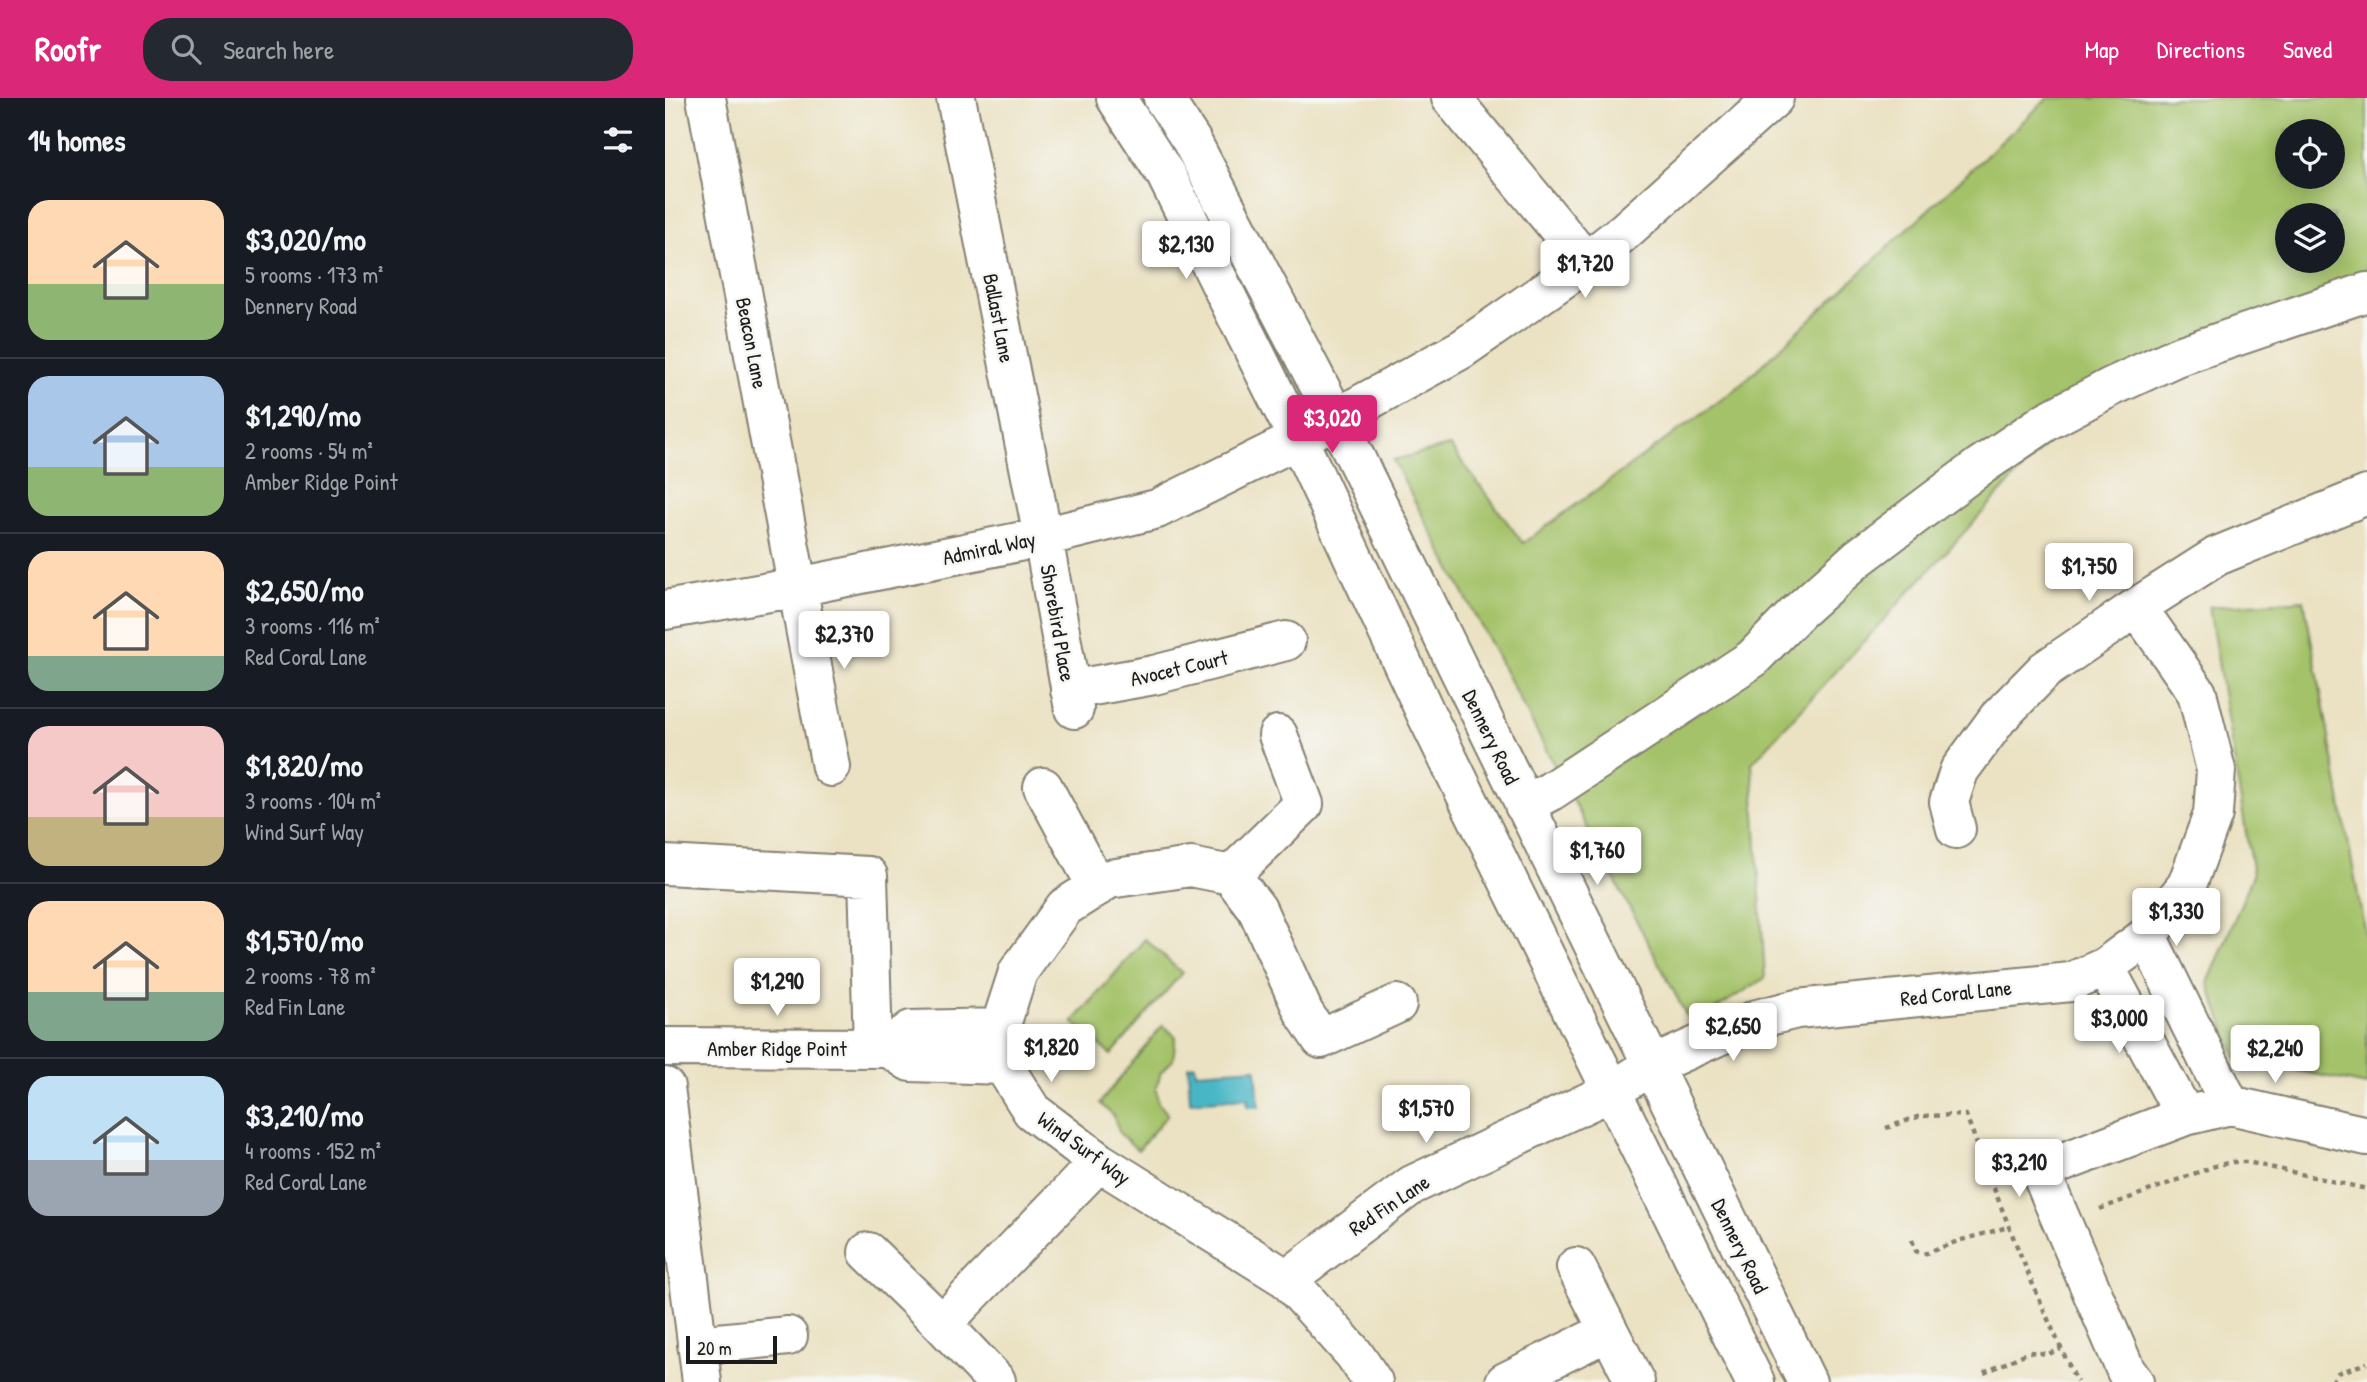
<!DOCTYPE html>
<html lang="en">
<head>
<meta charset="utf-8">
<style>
	body { margin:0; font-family:"Patrick Hand",sans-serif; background:#242831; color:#f1f3f6; height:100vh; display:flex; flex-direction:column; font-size:26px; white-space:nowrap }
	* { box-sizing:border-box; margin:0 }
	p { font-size:23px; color:#9ea1a6 }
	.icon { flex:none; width:38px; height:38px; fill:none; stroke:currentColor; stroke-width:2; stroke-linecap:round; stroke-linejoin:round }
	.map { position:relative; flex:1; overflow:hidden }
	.side { display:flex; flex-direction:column; background:#171b24; width:665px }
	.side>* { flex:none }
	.tools { position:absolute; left:1610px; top:21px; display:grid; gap:14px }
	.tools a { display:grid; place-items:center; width:70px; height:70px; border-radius:50%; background:#171b24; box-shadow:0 4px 18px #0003; font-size:35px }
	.scale { position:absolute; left:21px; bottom:18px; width:91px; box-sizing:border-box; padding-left:7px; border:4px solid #1c1c1c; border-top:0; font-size:19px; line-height:24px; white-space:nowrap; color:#1c1c1c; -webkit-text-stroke:5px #f6f6f2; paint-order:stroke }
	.price { position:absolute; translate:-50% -60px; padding:0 16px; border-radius:7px; background:#fff; color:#222; font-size:23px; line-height:46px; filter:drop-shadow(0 2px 4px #0008) }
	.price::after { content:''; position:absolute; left:50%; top:42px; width:21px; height:16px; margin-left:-10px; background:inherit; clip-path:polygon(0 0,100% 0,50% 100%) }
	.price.on { background:#db2777; color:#fff }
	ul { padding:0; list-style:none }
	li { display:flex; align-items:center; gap:21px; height:175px; padding:0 28px }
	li+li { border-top:2px solid #363941 }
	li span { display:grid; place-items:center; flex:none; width:196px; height:140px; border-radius:21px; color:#555 }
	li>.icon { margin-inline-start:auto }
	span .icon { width:84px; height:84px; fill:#fffc; stroke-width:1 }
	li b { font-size:30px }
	h2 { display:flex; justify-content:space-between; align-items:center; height:84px; padding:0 28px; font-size:30px }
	header { display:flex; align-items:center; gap:42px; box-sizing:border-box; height:98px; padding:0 35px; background:#db2777; color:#fff }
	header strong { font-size:33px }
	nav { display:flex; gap:38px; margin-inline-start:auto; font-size:24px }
	.search { width:490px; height:63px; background:#242831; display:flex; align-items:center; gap:18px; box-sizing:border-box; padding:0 24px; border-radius:28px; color:#9ea1a6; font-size:26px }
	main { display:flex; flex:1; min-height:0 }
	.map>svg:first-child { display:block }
</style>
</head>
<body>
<header>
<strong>Roofr</strong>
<div class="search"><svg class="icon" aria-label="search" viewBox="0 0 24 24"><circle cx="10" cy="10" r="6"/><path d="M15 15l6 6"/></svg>Search here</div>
<nav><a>Map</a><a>Directions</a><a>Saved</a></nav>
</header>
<main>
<section class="side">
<h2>14 homes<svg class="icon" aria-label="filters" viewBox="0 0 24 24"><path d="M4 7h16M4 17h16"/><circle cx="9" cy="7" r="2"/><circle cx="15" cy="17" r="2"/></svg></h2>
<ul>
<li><span style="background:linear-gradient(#ffd9b3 60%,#8fb573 0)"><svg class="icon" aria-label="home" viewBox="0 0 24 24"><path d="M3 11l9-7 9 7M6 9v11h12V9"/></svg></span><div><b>$3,020/mo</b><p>5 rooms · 173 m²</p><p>Dennery Road</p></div></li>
<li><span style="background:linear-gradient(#a9c7e8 65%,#8fb573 0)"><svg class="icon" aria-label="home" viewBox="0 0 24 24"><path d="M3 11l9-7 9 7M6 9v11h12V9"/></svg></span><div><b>$1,290/mo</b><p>2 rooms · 54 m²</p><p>Amber Ridge Point</p></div></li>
<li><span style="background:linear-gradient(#ffd9b3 75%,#7fa58c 0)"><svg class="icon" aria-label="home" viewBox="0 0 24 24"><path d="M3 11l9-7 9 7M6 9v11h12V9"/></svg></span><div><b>$2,650/mo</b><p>3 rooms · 116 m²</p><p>Red Coral Lane</p></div></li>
<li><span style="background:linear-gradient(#f6c9c9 65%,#c2b280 0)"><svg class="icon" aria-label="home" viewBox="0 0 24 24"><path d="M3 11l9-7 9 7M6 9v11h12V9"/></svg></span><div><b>$1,820/mo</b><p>3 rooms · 104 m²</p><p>Wind Surf Way</p></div></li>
<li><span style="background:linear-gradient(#ffd9b3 65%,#7fa58c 0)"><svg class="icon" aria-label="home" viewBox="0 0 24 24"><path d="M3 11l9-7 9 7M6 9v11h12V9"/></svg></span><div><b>$1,570/mo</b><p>2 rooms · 78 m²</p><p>Red Fin Lane</p></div></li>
<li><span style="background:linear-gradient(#bfe0f5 60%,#9aa5b1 0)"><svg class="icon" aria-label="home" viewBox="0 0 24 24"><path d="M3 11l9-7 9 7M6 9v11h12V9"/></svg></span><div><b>$3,210/mo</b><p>4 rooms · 152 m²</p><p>Red Coral Lane</p></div></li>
</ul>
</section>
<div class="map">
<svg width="1702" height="1284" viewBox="0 0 1702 1284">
	<rect width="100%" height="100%" fill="#f6f6f2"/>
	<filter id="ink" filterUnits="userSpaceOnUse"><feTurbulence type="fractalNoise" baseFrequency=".0143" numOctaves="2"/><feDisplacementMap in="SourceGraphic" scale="14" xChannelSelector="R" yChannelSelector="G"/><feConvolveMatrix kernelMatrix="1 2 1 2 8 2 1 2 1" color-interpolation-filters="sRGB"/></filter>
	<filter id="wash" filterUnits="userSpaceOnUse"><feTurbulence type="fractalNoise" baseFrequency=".00686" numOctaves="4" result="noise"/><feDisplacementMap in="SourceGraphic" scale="28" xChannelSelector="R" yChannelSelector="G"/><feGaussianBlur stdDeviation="1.57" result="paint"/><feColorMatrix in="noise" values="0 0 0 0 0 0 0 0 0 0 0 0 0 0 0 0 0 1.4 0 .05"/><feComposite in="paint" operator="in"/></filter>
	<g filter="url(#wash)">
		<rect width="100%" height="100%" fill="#ebe2c3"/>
		<path fill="#a4c269" stroke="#606f42" stroke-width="2" fill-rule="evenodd" d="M1383 0H1702V195L1420 303 1087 665 1100 880 1026 926 728 362 785 348 858 445 1071 291ZM1622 33H1668V79H1622ZM1622 117H1668V163H1622Z
			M1639 502 1702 846V987L1571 960 1543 885 1588 777 1544 509Z
			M480 841 517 875 446 957 408 924Z
			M498 927 511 939 508 962 496 974 491 991 493 1005 503 1016 473 1052 455 1036 448 1017 435 1005Z"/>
		<path fill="#4ab6c6" stroke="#336971" stroke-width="2" d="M530 967 531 974 591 970 594 1009H583L582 1000 525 1004 523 968Z"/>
	</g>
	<g filter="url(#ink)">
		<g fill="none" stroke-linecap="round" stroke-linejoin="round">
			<defs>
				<path id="minor" d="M41 0 166 669
					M291 0 378 439 409 611
					M451 0 501 77 633 341 762 618 1090 1284
					M498 0 526 42 671 320 1142 1284
					M786 0 921 164
					M0 512 133 489 378 439 492 411 633 341 797 251 905 176 960 133 1109 0
					M405 592 489 577 621 543
					M378 689 432 789
					M859 707 886 693 1087 561 1133 514 1193 460 1314 369 1382 323 1446 289 1511 259 1702 194
					M1291 731 1284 704 1294 673 1333 620 1380 572 1472 509 1552 458 1702 397
					M0 767 203 778 208 950
					M566 777 639 706 613 637
					M1482 838 1565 1007
					M1440 869 1520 1018
					M0 949 224 950 245 964 338 967
					M224 950 246 932 335 930
					M0 989 37 1284
					M203 1154 277 1226 434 1064
					M911 1169 970 1284
					M622 1181 747 1087 947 993 986 968 1092 921 1132 911 1406 884 1440 869 1482 838 1522 787 1548 716 1551 672 1532 595 1472 509
					M277 1226 331 1283
					M32 1247 123 1238
					M708 1284 689 1256 622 1181 434 1064 367 1013 338 967 335 930 353 874 400 809 444 781 526 769 566 777 592 811 639 915 656 941 732 906
					M840 1284 944 1233
					M1469 1284 1461 1273 1375 1073 1520 1018 1565 1007 1702 1038"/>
			</defs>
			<use href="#minor" stroke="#847f70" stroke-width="42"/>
			<path stroke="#847f70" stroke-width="4.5" stroke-dasharray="5 5" stroke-linecap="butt" d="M1221 1030 1255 1018 1301 1017C1335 1108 1370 1197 1412 1284
				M1435 1111 1550 1068 1567 1064H1582L1702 1091
				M1247 1142 1251 1153 1256 1156 1262 1155 1293 1143 1343 1129
				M1319 1275 1364 1254 1383 1256 1396 1251
				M1667 1284 1673 1275 1702 1265"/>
			<use href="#minor" stroke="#fff" stroke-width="38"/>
		</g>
	</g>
	<g text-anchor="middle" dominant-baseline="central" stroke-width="5" stroke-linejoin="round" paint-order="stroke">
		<g font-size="21" fill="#1c1c1c" stroke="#f6f6f2">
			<text transform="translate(334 220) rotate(79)">Ballast Lane</text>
			<text transform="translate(87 245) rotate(79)">Beacon Lane</text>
			<text transform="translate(324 450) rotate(-12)">Admiral Way</text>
			<text transform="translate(393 525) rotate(80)">Shorebird Place</text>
			<text transform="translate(514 570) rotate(-13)">Avocet Court</text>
			<text transform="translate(826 639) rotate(64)">Dennery Road</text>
			<text transform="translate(1291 895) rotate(-6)">Red Coral Lane</text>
			<text x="112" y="950">Amber Ridge Point</text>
			<text transform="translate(419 1050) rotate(36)">Wind Surf Way</text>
			<text transform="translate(724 1107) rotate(-34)">Red Fin Lane</text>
			<text transform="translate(1075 1148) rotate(64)">Dennery Road</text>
		</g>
	</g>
</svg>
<div class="tools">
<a><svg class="icon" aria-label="locate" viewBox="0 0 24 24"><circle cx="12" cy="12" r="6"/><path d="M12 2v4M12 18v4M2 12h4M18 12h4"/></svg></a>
<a><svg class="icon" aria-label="layers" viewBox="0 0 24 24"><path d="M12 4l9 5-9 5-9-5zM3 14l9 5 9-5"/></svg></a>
</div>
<div class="scale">20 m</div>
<b class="price" style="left:521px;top:183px">$2,130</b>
<b class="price" style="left:920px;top:202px">$1,720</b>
<b class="price on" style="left:667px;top:357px">$3,020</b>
<b class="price" style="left:1424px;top:505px">$1,750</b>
<b class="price" style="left:179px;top:573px">$2,370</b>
<b class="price" style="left:932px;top:789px">$1,760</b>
<b class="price" style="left:1511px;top:850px">$1,330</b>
<b class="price" style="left:112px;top:920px">$1,290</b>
<b class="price" style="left:1454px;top:957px">$3,000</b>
<b class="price" style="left:1068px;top:965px">$2,650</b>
<b class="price" style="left:386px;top:986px">$1,820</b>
<b class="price" style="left:1610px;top:987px">$2,240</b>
<b class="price" style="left:761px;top:1047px">$1,570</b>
<b class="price" style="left:1354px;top:1101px">$3,210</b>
</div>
</main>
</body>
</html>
